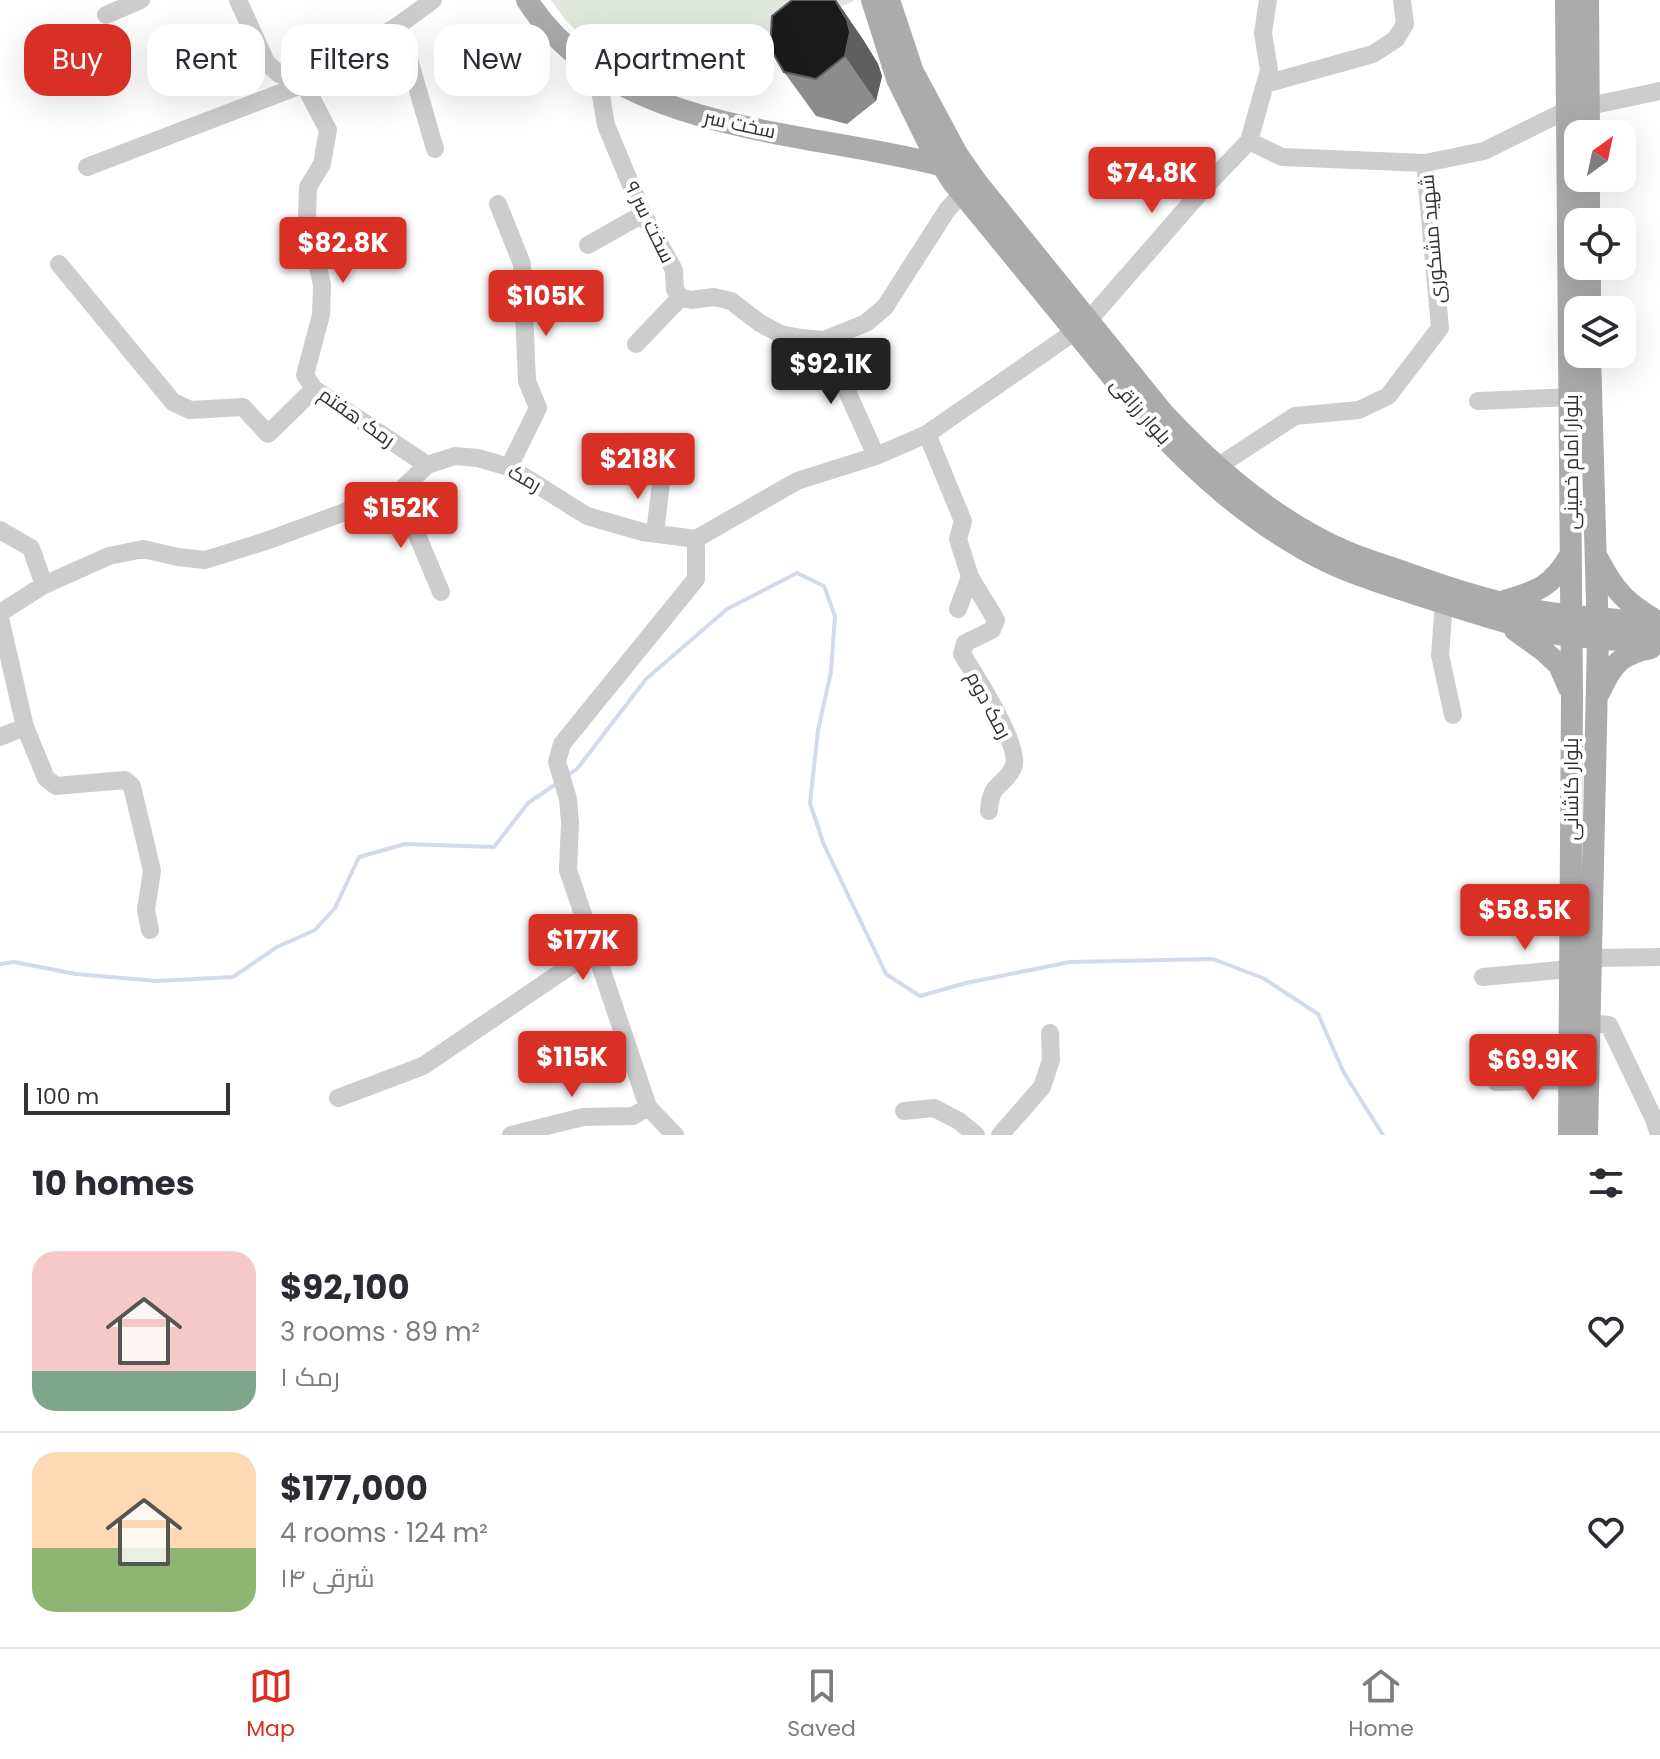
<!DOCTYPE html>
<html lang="en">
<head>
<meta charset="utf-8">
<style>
	body { margin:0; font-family:Poppins,Cairo,sans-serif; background:#f7f7f7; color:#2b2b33; height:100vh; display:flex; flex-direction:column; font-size:30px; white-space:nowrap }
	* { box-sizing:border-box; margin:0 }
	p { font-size:26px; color:#7c7c81 }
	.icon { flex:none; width:44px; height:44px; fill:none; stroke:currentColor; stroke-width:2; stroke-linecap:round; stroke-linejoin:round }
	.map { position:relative; height:1135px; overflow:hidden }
	.panel { display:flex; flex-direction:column; background:#fff; flex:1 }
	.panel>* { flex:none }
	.banner { position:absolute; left:24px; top:24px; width:800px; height:72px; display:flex; gap:16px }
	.needle { width:52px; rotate:33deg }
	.fabs { position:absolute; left:1564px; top:120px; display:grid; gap:16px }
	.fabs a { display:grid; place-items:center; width:72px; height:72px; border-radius:16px; background:#fff; box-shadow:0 8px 32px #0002; font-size:40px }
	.scale { position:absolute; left:24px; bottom:20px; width:206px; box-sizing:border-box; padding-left:8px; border:4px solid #333; border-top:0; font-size:22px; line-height:28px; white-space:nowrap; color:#333; -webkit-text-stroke:6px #fff; paint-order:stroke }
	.price { position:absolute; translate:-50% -68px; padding:0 18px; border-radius:8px; background:#d93025; color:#fff; font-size:26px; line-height:52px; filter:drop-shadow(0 2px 4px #0008) }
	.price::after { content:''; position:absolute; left:50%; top:48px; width:24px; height:18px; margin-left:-12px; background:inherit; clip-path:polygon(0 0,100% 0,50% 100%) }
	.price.active { background:#222; color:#fff }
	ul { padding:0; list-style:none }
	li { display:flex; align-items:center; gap:24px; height:200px; padding:0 32px }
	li+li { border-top:2px solid #e1e1e2 }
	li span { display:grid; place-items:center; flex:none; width:224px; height:160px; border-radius:24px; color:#555 }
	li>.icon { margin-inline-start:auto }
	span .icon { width:96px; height:96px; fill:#fffc; stroke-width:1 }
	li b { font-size:34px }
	h2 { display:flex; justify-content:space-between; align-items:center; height:96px; padding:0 32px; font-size:34px }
	.pill { padding:0 28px; border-radius:24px; background:#fff; box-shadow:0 8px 32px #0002; font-size:28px; line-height:72px }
	.pill.active { background:#d93025; color:#fff }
	.menu { display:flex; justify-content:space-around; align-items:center; height:112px; border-top:2px solid #e1e1e2; background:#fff; font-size:22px; color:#7c7c81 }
	.menu a { display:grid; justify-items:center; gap:4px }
	.menu .active { color:#d93025 }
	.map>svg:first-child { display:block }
</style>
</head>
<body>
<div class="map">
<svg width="1660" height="1135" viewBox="0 0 1660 1135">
	<rect width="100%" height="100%" fill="#fff"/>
	<path fill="#e0e8dd" d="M551 0H853L854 1 683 74H649L597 53 564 18Z"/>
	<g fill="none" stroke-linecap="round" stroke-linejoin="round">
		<path stroke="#d2dbea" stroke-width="4" d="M566 776 577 769 646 679 727 609 797 573 824 586 835 616 831 672 818 730 810 803 824 845 886 974 920 996 966 983 1070 962 1213 959 1263 978 1318 1014 1344 1073 1383 1135
			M0 964 14 962 76 974 157 981 233 977 277 947 315 930 335 908 359 857 405 844 494 847 528 803 556 784"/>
		<path stroke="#cdcdcd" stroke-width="18" d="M238 0 266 62 279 74 304 84
			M106 15 141 0
			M399 25 435 149
			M610 79 601 96 606 125 643 214 674 270 675 290 681 297 691 300 714 297 731 301 760 323 780 334 802 338 824 340 866 323 885 307 947 210 961 195
			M304 84 328 130 322 164 308 187 307 216 322 285 321 315 305 375 314 389 427 465
			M1265 84 1373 54 1396 39 1405 24 1402 0
			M1589 106 1660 91
			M1249 141 1282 157 1425 163 1484 151 1567 110
			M87 167 304 84 399 25 433 0
			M498 204 522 264 527 381 538 408 509 467
			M588 245 643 214
			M59 264 173 402 190 410 243 407 268 434 314 389
			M1088 321 1205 187 1249 141 1269 70 1263 33 1268 0
			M824 340 876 456
			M636 344 681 297
			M1478 401 1571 397
			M927 434 963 521 958 539 970 577 996 620 992 630 965 643 962 654C974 674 1023 748 1013 768 1002 789 991 781 989 811
			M1217 467 1295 416 1359 410 1388 396 1440 328 1425 163
			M399 492 441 592
			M0 530 31 548 44 585
			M655 533 662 475
			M1444 603 1440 655 1453 715
			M958 609 970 577
			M0 613 44 585 109 556 143 549 178 557 205 560 266 541 399 492 427 465 455 456 478 458 509 467 587 516 643 532 696 539 797 481 876 456 927 434 1074 332
			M0 618 25 727 46 778 56 786 125 780 132 786 152 871 146 910 150 930
			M0 737 25 727
			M1591 958 1660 957
			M1483 977 1570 969
			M1590 1023 1609 1025 1654 1119 1659 1135
			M1496 1082 1570 1080
			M338 1098 423 1066 595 949
			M904 1111 934 1108 959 1121 976 1135
			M511 1135 583 1117 633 1116 648 1107
			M675 1135 648 1107 568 870 570 823 568 799 557 762 562 744 696 579V539
			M1000 1135 1042 1087 1051 1060 1050 1033"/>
		<path stroke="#ababab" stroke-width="22" d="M527 0C614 136 808 129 948 167
			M872 0 897 79 929 144 952 181 1151 424C1197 473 1247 518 1307 551 1349 575 1398 588 1444 603 1478 614 1515 626 1550 633 1586 639 1624 640 1660 643
			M889 0 913 72 957 154 978 184 1163 413C1208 461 1256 504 1314 536 1340 551 1370 561 1398 570 1446 587 1495 604 1545 612 1583 618 1622 620 1660 623
			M1566 0 1572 696 1569 1135
			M1588 0 1589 134
			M1589 178V222
			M1590 266V310
			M1598 559C1614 590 1625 602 1655 620
			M1501 602C1538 591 1551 588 1571 554
			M1515 630 1544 651 1559 665 1569 688
			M1599 693C1612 665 1620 654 1651 648
			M1587 1135 1598 638 1590 354"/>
	</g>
	<path fill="#8c8c8c" d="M836 0 864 41 878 64 882 76 876 101 847 124 816 116 784 72Z"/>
	<path fill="#5f5f5f" d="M836 0 864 41 878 64 882 76 876 101 845 56Z"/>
	<path fill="#1a1a1a" stroke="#5f5f5f" stroke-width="2" d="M792 0H835L847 20 850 32 845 56 816 79 784 72 770 48 772 16Z"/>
	<g text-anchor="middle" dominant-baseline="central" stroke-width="8" stroke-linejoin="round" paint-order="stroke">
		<g font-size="20" fill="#333" stroke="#fff">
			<text transform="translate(740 124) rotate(12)">سخت سر</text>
			<text transform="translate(650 222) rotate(64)">سخت سر ۹</text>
			<text transform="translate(1432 239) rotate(-95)">شهید مشکوری</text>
			<text transform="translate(1141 411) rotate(49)">بلوار رزاقی</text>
			<text transform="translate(357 417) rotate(35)">رمک هفتم</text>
			<text transform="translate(1571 462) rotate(-90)">بلوار امام خمینی</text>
			<text transform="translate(525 478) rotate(30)">رمک</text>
			<text transform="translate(989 705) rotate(62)">رمک دوم</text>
			<text transform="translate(1571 789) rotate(-90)">بلوار کاشانی</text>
		</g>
	</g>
</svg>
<div class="fabs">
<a><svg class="needle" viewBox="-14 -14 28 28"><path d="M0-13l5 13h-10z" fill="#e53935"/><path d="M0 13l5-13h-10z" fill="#7c7c81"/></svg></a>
<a><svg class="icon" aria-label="locate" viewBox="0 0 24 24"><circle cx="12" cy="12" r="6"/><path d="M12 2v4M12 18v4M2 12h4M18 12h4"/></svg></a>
<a><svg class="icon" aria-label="layers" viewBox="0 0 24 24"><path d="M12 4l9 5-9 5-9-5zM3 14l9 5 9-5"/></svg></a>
</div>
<div class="scale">100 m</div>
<b class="price" style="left:1152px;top:215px">$74.8K</b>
<b class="price" style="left:343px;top:285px">$82.8K</b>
<b class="price" style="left:546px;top:338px">$105K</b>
<b class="price active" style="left:831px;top:406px">$92.1K</b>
<b class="price" style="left:638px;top:501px">$218K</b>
<b class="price" style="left:401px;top:550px">$152K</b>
<b class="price" style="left:1525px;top:952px">$58.5K</b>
<b class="price" style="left:583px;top:982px">$177K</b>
<b class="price" style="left:572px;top:1099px">$115K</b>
<b class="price" style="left:1533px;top:1102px">$69.9K</b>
<div class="banner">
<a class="pill active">Buy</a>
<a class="pill">Rent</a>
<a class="pill">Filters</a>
<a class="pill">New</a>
<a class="pill">Apartment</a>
</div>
</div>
<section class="panel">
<h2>10 homes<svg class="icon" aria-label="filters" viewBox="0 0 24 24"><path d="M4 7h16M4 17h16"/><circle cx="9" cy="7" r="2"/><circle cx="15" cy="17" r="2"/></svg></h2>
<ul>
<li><span style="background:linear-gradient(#f6c9c9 75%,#7fa58c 0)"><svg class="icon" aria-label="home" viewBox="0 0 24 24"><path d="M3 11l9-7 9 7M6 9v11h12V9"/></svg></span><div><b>$92,100</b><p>3 rooms · 89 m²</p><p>رمک ۱</p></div><svg class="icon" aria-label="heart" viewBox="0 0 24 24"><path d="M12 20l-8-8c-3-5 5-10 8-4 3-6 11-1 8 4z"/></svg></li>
<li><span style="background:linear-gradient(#ffd9b3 60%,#8fb573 0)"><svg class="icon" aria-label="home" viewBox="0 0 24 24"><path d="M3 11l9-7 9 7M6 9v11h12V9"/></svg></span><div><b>$177,000</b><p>4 rooms · 124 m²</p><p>شرقی ۱۴</p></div><svg class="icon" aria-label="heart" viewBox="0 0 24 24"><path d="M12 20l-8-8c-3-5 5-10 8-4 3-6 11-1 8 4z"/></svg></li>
</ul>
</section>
<nav class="menu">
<a class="active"><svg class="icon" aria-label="map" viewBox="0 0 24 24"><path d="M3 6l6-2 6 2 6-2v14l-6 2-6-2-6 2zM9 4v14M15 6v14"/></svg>Map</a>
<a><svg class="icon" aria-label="saved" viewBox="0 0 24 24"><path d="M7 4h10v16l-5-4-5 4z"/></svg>Saved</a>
<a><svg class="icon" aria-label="home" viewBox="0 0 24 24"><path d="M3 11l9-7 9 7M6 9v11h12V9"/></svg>Home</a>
</nav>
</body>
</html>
